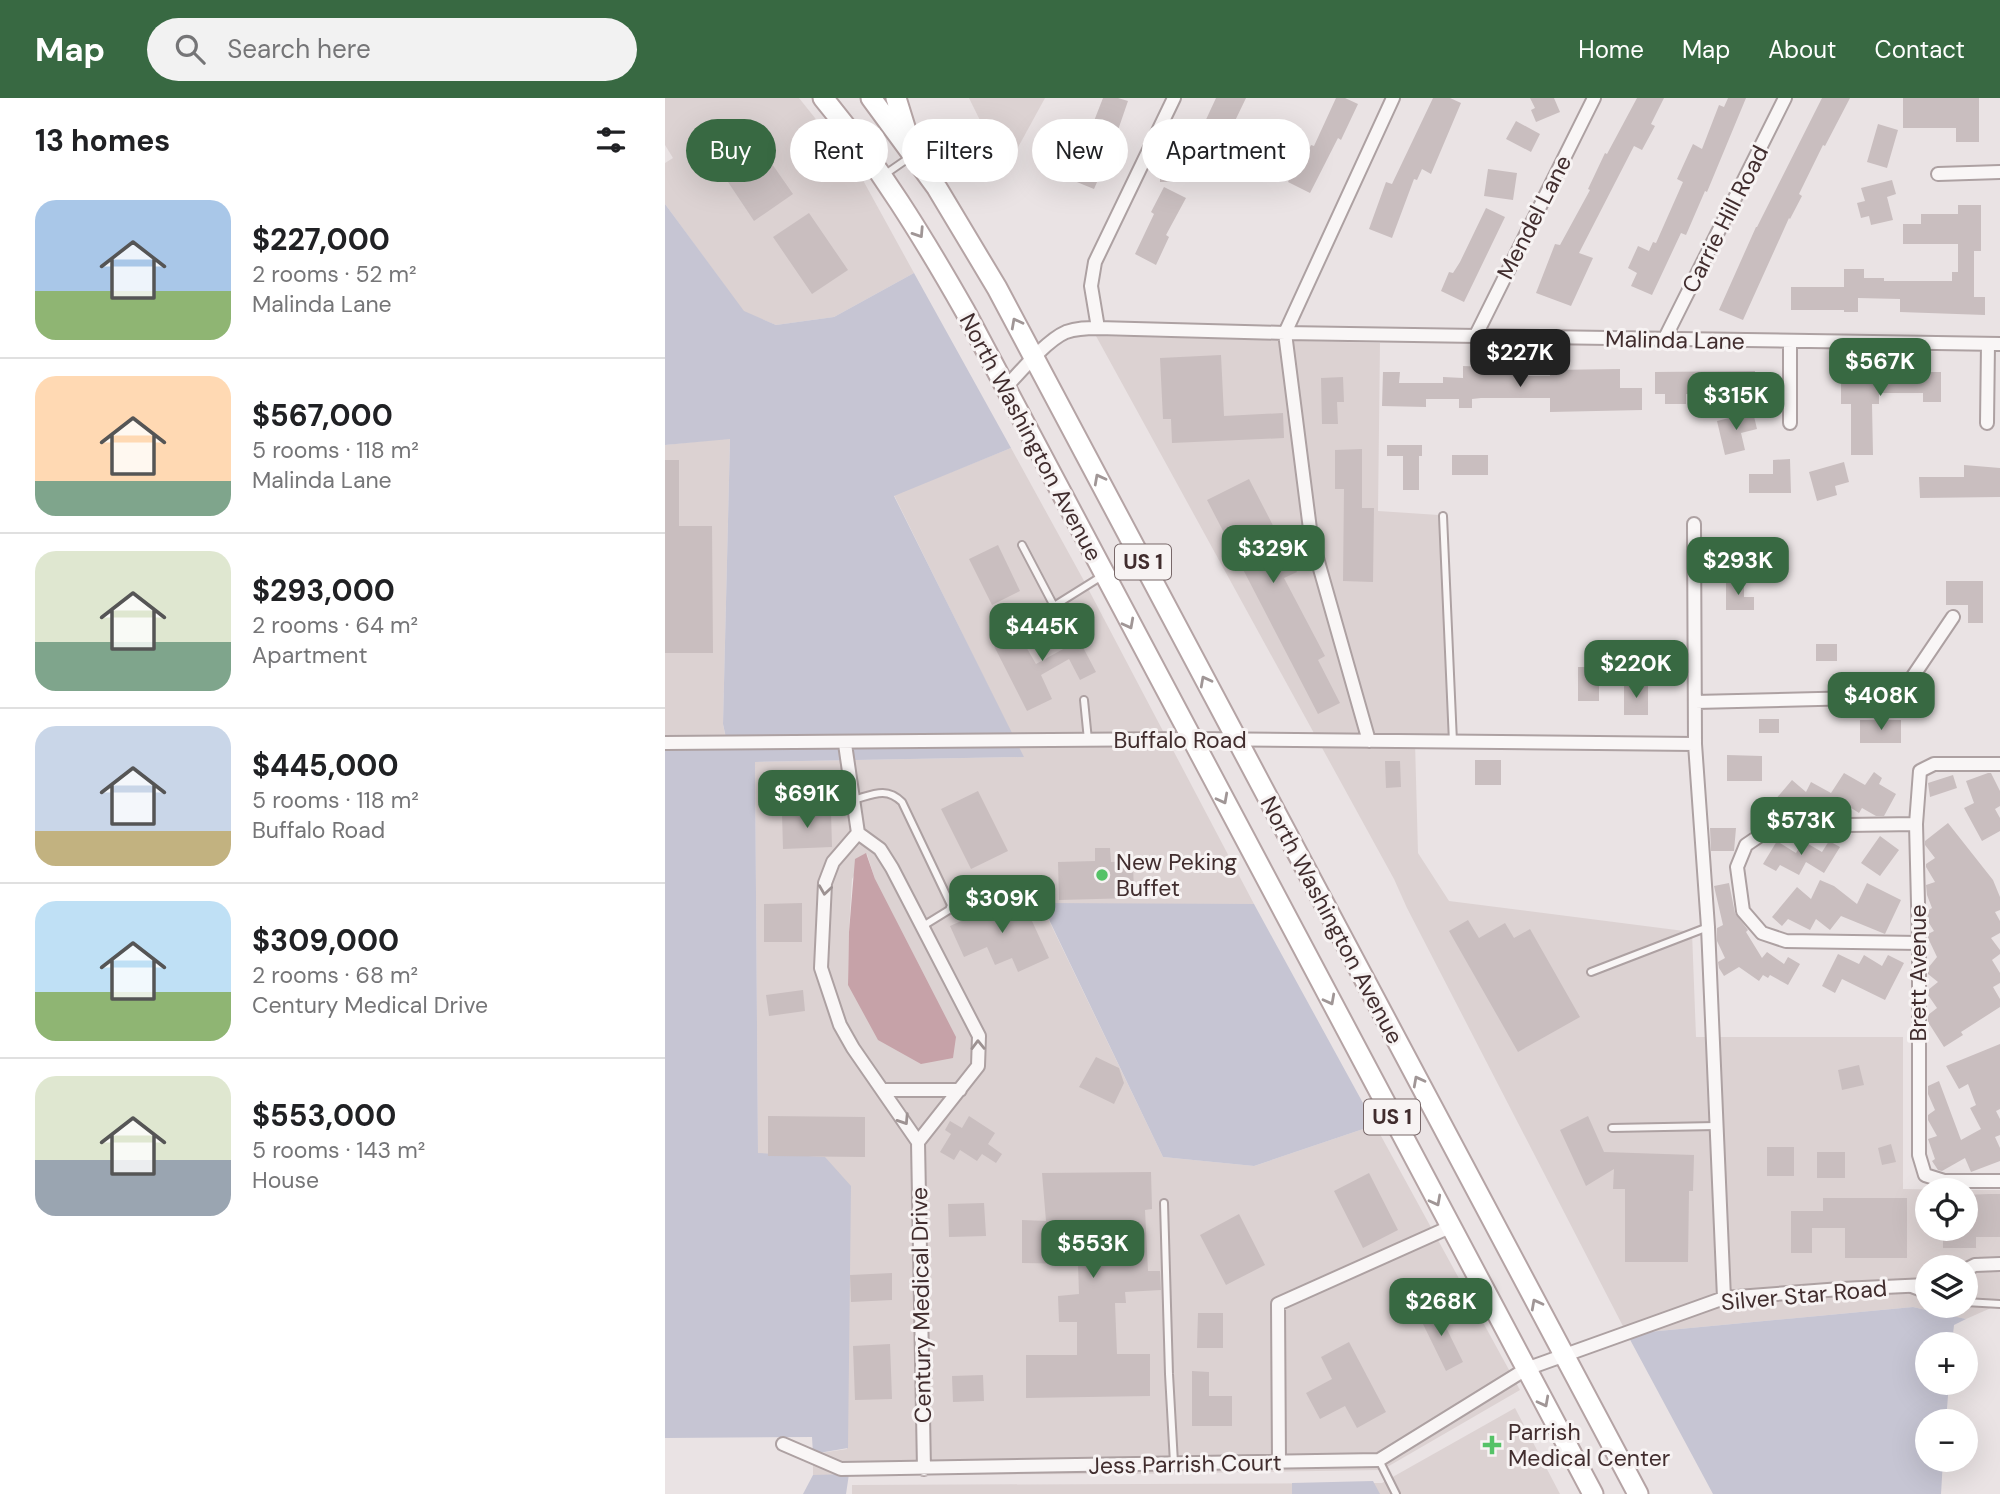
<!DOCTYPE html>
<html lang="en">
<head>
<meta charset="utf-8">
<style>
	body { margin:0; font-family:"DM Sans",sans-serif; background:#f2f2f2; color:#202124; height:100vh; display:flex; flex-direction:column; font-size:26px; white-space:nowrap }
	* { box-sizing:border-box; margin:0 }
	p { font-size:23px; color:#757577 }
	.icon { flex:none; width:38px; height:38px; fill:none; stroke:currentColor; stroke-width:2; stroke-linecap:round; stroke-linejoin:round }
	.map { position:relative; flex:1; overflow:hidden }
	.drawer { display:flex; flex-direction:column; background:#fff; width:665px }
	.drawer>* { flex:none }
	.guide { position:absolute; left:21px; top:21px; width:665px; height:63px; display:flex; gap:14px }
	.tools { position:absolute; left:1250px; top:1080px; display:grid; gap:14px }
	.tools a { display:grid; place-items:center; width:63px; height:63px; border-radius:50%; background:#fff; box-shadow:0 7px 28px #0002; font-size:35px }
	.price { position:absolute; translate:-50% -60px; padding:0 16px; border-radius:14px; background:#386942; color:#fff; font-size:23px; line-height:46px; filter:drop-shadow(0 2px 4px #0008) }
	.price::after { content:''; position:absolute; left:50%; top:42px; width:21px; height:16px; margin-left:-10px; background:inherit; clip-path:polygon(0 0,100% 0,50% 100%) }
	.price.on { background:#222; color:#fff }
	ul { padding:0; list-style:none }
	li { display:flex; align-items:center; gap:21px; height:175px; padding:0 35px }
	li+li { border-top:2px solid #e0e0e0 }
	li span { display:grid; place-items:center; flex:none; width:196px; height:140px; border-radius:21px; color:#555 }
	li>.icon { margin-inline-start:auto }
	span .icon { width:84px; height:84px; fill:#fffc; stroke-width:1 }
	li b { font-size:30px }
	h2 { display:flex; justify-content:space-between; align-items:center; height:84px; padding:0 35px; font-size:30px }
	.chip { padding:0 24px; border-radius:32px; background:#fff; box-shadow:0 7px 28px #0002; font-size:24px; line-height:63px }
	.chip.on { background:#386942; color:#fff }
	header { display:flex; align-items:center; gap:42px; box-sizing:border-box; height:98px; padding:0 35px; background:#386942; color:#fff }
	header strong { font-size:33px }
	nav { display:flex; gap:38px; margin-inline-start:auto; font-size:24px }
	.search { width:490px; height:63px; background:#f2f2f2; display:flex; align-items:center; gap:18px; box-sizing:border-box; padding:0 24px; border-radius:38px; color:#757577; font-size:26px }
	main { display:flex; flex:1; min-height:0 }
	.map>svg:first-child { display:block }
</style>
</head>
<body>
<header>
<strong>Map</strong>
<div class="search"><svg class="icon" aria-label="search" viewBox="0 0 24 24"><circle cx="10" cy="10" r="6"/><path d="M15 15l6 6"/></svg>Search here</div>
<nav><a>Home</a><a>Map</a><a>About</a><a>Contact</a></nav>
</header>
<main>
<section class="drawer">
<h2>13 homes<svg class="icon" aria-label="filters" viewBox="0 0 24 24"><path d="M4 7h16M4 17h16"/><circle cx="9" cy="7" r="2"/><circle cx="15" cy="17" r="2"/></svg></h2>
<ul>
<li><span style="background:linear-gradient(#a9c7e8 65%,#8fb573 0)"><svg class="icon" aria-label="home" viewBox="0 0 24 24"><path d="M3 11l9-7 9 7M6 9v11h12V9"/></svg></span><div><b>$227,000</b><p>2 rooms · 52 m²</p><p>Malinda Lane</p></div></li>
<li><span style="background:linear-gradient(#ffd9b3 75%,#7fa58c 0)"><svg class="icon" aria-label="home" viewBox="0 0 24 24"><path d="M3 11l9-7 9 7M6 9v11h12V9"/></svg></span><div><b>$567,000</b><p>5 rooms · 118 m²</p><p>Malinda Lane</p></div></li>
<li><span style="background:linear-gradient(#dfe7d0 65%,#7fa58c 0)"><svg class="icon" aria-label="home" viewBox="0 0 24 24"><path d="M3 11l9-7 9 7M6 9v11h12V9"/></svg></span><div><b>$293,000</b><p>2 rooms · 64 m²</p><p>Apartment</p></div></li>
<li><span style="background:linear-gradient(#c9d6e8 75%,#c2b280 0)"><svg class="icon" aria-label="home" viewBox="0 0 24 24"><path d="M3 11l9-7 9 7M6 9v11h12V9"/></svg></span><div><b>$445,000</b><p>5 rooms · 118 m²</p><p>Buffalo Road</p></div></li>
<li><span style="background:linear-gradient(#bfe0f5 65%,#8fb573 0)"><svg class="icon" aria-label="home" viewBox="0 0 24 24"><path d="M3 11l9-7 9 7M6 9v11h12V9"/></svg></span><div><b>$309,000</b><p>2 rooms · 68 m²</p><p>Century Medical Drive</p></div></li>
<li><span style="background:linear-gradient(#dfe7d0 60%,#9aa5b1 0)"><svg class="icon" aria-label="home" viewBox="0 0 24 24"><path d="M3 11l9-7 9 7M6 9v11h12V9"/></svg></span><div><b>$553,000</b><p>5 rooms · 143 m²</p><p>House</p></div></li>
</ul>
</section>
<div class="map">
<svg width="1335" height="1396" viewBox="0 0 1335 1396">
	<rect width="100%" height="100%" fill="#eae3e4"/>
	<path fill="#dcd2d2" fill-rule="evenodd" d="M0 0H134L194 75 249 175 169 219 111 227 79 214 0 106V65L8 60 0 47Z
		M304 0H380L340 73Z
		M431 238 715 245 713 413 774 417 784 650 750 644 753 755 784 803 1027 834 1031 939H1238V1091L1299 1092H1262V1130H1300V1092H1335V1206L1301 1221 1248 1209 962 1236 742 810 729 781ZM1262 1169H1300V1208H1262Z
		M65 340 58 626 61 641H0V347Z
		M346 350 418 481 589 806H376L498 1059 589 1068 710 1027 855 1292 717 1372 457 1376 148 1377V1356L182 1351 160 1059 93 1056 90 664 358 659 229 397ZM202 756 210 781 183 887 184 834 187 781Z
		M850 1310 895 1396H187V1387L717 1385Z"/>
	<path fill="#c6c5d3" d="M0 106 79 213 111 227 169 219 249 175 346 350 229 398 359 659 90 664 93 1055 160 1059 186 1088 183 1350 148 1356 147 1339 0 1340V641L61 640 58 626 65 341 0 347Z
		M376 805 589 806 710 1027 589 1068 498 1059Z
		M1248 1209 1301 1221 1289 1227 1287 1246H1262V1284L1284 1285 1281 1323H1262V1362H1278L1276 1396H1048L962 1236Z
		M184 1376 181 1396H138L148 1377Z
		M708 1383 715 1396H627V1385Z"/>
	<path fill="#c6a2a8" d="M201 755 210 781 291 939 288 960 256 966 213 942 183 887 184 834 190 761Z"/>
	<path fill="#c9bebf" d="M438 0H453L463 3 453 32 429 23Z
		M551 0H581L556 52 532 41Z
		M671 0H680L693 6 676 42 673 40 645 95 623 84 638 54 642 55 646 47 649 48Z
		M768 0H785L796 5 766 76 757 71 752 82 749 81 727 140 704 131 721 84 727 86Z
		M865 0H889L895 14 871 24 866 12 870 10Z
		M972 0H999L986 26 990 28 977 52 969 48 914 155 928 160 906 208 871 195 890 146 895 147 925 92 923 91 940 55 942 56Z
		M1063 0H1081L1042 94 1040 93 1021 137 1016 135 987 197 966 188 972 175 963 170 973 148 984 153 988 144 991 145 1018 84 1012 81 1028 46 1037 51 1054 7 1059 9Z
		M1157 0H1185L1160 48 1158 47 1134 96 1137 98 1125 121 1124 120 1078 222 1054 212 1091 129H1092Z
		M1238 0H1314V44H1291V30H1238Z
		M851 23 875 36 866 54 841 41Z
		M1213 26 1233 32 1222 70 1202 64Z
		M87 37 128 96 89 123 49 63Z
		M430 48 445 54 429 91 402 80 413 55 425 60Z
		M532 59V83L495 84V71L511 70V60Z
		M823 71 852 75 848 102 819 98Z
		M1227 82 1231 96 1222 99 1228 122 1206 127 1204 118 1196 120 1192 105 1200 103 1196 90Z
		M499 89 521 100 501 137 504 139 491 167 470 156 489 116 486 114Z
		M1293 107H1316V153H1309V199H1320V217L1235 214V201L1193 200V214H1179V212H1126V189H1179V171H1199V180H1219V183H1287V174H1293V146H1238V126H1256V116H1293Z
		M821 110 840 119 799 204 776 193 784 174 788 175 795 164Z
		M144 115 183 172 147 196 108 139Z
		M556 257 559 318 618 315 619 340 507 345 506 321H498L495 260Z
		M798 268 848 270V278H885V272L955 271V290H977V312L885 314V300H816L807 301V310H794V301H761V309L717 308 718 274H735L734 285H778V279L798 280Z
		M1176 271 1214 272V274H1276V304H1258V295H1214V306H1207L1208 357H1186V306H1176Z
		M1090 273V294L1021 296V306H1000V296H990V274Z
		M678 279 679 304H672L673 326H657L656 280Z
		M1088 314 1092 331 1076 335 1080 352 1060 357 1052 323Z
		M722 347H757V358H754V392H738V358H722Z
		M697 351V410H709L708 484 678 483 679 391H670V352Z
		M787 357H823V377H787Z
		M1125 361 1126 395H1084V376H1108V362Z
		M0 362H14V428H47L48 555H0Z
		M1179 364 1184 384 1170 388 1172 397 1152 403 1144 374Z
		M1299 367 1335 370V399L1255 400 1254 379H1299Z
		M584 381 632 474 619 480 660 558 653 562 675 605 653 616 542 402Z
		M333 447 355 493 327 507 304 461Z
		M1061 482H1079V499H1089V512H1061Z
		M1281 483H1318V525H1303V507H1281Z
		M401 517 431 574 415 582 404 561 376 577 387 601 362 613 329 548 353 535 371 566 400 550 386 524Z
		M1151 546H1172V563H1151Z
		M940 563H952V585H934V603H913V569H940Z
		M959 588H983V617H959Z
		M1094 621H1114V635H1094Z
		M1195 622H1236V645H1195Z
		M1062 657 1097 658V683H1062Z
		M810 662H836V687H810Z
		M720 663H735L736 689 721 690Z
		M1209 674 1217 680 1214 686 1231 696 1219 718H1211L1197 710 1194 715 1177 704 1168 718 1150 706 1145 714 1125 704 1113 717 1104 709 1127 682 1141 694 1146 684 1166 695 1179 675 1200 687Z
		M1323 675H1326L1335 693V708L1330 711 1335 720V733L1317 743 1299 710 1309 705 1301 683Z
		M1288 677 1292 690 1265 699 1263 685Z
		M313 693 343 753 306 771 276 711Z
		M166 713 167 749 118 751 117 715Z
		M1283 725 1328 782 1335 799V812L1330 814 1335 823V835L1326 840 1335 852V856L1327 862 1335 875V885L1328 889 1335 901V909L1296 934 1298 937 1279 949 1263 924V917L1272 910 1263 897V892L1273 884 1263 876V870L1272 859 1263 840V836L1269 833 1262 822V813L1267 810 1262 797 1261 787 1270 784 1261 769V766L1270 760 1260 747V743Z
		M1045 730H1071L1069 753H1046Z
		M1215 738 1234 752 1215 778 1196 765Z
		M1112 743 1131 755 1138 743 1157 754 1164 743 1175 749 1159 775 1141 764 1134 777 1115 767 1111 773 1098 766Z
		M430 750H445L446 764 468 763 469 800 394 802 393 764 430 763Z
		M1155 782 1169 788 1192 806 1202 785 1236 802 1220 836 1176 818 1165 832 1151 821 1145 832 1123 821 1117 828 1107 819 1132 789 1146 801Z
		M1064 785 1070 815 1083 832 1081 834 1097 860 1102 854 1119 866 1123 859 1135 866 1123 887 1105 877 1103 880 1098 877 1094 883 1074 869 1059 878 1054 870 1053 864 1060 860 1052 843V830L1058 827 1049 788Z
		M355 797 384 860 353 874 347 860 330 867 322 849 299 859 285 828Z
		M137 805V844H99V806Z
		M803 822 814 840 840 825 849 840 865 831 915 919 853 954 784 833Z
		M1173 856 1194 866 1199 857 1217 868 1223 857 1239 865 1220 902 1177 881 1170 895 1157 888Z
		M138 892 140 913 104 918 101 897Z
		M1335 946V1011L1331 1013 1335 1021V1037L1330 1039 1335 1050V1063L1306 1074 1300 1060 1277 1073 1273 1072 1267 1063 1270 1061 1263 1041 1272 1038 1263 1022V1017L1270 1012 1263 996V988L1274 983 1296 1042 1316 1031 1305 1010 1311 1007 1303 986 1294 991 1281 968Z
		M431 959 454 970 459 985 449 1006 414 989Z
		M1194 967 1199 987 1177 992 1173 972Z
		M103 1018 200 1019V1059L103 1058Z
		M304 1018 330 1035 323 1046 337 1056 331 1065 317 1056 312 1063 295 1052 289 1062 275 1054 286 1036 280 1032 285 1023 297 1030Z
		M923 1018 939 1054 1029 1057 1028 1093H1024L1023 1164H960V1091H948L949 1071 921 1088 895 1032Z
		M1226 1046 1231 1064 1217 1067 1213 1050Z
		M1102 1049H1129V1078H1102Z
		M1152 1054H1180V1080H1152Z
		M486 1074 487 1111 480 1112 483 1173H495L496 1192 460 1194 461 1205H450L452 1256H485V1298L361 1300V1257H412V1224H394L393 1198 414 1196 413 1166 357 1165V1122L381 1123 377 1075Z
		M704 1075 733 1132 698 1150 669 1093Z
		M1324 1096H1335V1139H1311V1150H1278V1130H1300V1097Z
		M1158 1100H1242V1160H1180V1130H1147V1155H1126V1113H1158Z
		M319 1105 321 1138 284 1139 283 1106Z
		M574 1116 600 1167 561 1187 535 1137Z
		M227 1175V1202L186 1204 185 1177Z
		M769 1205 798 1264 781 1273 758 1226 763 1224 757 1211Z
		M533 1215H558V1250H532Z
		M684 1244 721 1314 692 1330 680 1308 655 1321 641 1295 667 1281 656 1259Z
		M225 1246 227 1301 190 1302 188 1248Z
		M527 1273 544 1274V1298H567V1328H527Z
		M318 1277 319 1303 288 1304 287 1278Z"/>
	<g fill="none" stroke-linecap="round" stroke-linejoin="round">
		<defs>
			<path id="lane" d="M219 77 245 59
				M778 418 788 644
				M357 447 389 508
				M373 518 437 478
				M419 602 423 642
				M188 702C207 697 221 688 237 704L286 807 284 812 258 828
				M926 874 1043 829
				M947 1030 1051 1028
				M499 1105 504 1276 509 1365
				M1246 1191 1262 1197
				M1300 1204 1335 1206
				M714 1362 731 1396"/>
			<path id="street" d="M1273 76 1335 74
				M433 230 426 188 430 164 509 0
				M810 239 929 0
				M999 242 1120 0
				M1125 244V325
				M340 290C355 274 382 242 401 234 412 230 422 230 433 230L620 235 1335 246
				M1322 325 1323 246
				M1029 426 1030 646 1043 829 1059 1200
				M1030 604 1234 599 1288 519
				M704 643 646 439 620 235 728 0
				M0 645 525 641 1030 646
				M180 646 193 735 215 751 227 770 314 938 313 968 253 1044
				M1335 666H1269L1255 673 1251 726 1254 845V1057L1260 1077 1279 1083H1335
				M1251 726 1109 728 1081 747 1072 769 1078 813 1097 835 1121 843 1254 845
				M193 735 168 764 160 785 156 870 175 927 188 950 253 1044 259 1371
				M219 992H295
				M1300 1172 1310 1167 1335 1166
				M118 1346 176 1371 714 1362 861 1271 1059 1200 1176 1191 1262 1187
				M614 1365 613 1206 785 1129"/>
			<path id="primary" d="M158 0C213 66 258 139 300 213L928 1396
				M206 0 272 90 332 190 973 1396
				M231 0 244 42"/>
		</defs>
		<use href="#lane" stroke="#ada1a2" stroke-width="10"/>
		<use href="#street" stroke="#ada1a2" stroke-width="16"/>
		<use href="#primary" stroke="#b5a4a5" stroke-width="23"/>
		<use href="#lane" stroke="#f9f6f6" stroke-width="6"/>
		<use href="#street" stroke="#f9f6f6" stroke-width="12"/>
		<use href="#primary" stroke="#fff" stroke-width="19"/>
	</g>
	<defs><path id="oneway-chevron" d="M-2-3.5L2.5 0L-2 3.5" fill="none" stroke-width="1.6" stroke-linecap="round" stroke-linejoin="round" transform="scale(1.75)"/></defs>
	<g stroke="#a09696">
		<use href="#oneway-chevron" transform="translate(254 135) rotate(57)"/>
		<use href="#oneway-chevron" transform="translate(351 225) rotate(-118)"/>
		<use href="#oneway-chevron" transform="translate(434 381) rotate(-118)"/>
		<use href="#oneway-chevron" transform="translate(464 526) rotate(62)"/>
		<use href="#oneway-chevron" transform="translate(540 583) rotate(-118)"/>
		<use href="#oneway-chevron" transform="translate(558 701) rotate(62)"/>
		<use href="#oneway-chevron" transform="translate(665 902) rotate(62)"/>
		<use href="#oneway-chevron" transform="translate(753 983) rotate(-118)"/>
		<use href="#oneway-chevron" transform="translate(771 1103) rotate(62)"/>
		<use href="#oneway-chevron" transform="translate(871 1206) rotate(-118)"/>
		<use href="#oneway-chevron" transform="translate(879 1304) rotate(62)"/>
	</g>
	<g stroke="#9d9292">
		<use href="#oneway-chevron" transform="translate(160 792) rotate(98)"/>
		<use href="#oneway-chevron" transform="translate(313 947) rotate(-91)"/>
		<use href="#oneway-chevron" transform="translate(239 1022) rotate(57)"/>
	</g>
	<g fill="#55c267" stroke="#f7f3f3" stroke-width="2.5">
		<circle cx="437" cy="777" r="7"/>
		<path d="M823.5 1336.5h7v7h7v7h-7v7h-7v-7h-7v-7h7z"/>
	</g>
	<g text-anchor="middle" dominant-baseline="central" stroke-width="6" stroke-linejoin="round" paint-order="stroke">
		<g fill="#f7f3f3" stroke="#786869" stroke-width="2">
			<rect x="450" y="446.5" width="56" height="35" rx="5"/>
			<rect x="699" y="1001.5" width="56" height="35" rx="5"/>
		</g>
		<g font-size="21" font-weight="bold" fill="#412d2e">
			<text x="478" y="464">US 1</text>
			<text x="727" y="1019">US 1</text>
		</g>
		<g font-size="23" fill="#412d2e" stroke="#f7f3f3">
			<text transform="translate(869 119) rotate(-63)">Mendel Lane</text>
			<text transform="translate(1060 121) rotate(-63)">Carrie Hill Road</text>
			<text transform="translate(1010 242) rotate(1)">Malinda Lane</text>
			<text transform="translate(366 339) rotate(62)">North Washington Avenue</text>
			<text x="515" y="642">Buffalo Road</text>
			<text transform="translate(667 822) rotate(62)">North Washington Avenue</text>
			<text transform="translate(1253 875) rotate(-90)">Brett Avenue</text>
			<text transform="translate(1139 1197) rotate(-5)">Silver Star Road</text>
			<text transform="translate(256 1207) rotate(-91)">Century Medical Drive</text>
			<text transform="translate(520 1366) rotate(-1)">Jess Parrish Court</text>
		</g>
		<g font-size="23" fill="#412d2e" stroke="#f7f3f3" text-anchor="start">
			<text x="451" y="764">New Peking<tspan x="451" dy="26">Buffet</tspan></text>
			<text x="843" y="1334">Parrish<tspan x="843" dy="26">Medical Center</tspan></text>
		</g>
	</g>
</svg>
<div class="tools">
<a><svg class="icon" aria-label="locate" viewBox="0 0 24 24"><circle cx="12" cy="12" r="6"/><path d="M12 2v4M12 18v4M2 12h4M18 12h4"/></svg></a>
<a><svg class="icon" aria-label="layers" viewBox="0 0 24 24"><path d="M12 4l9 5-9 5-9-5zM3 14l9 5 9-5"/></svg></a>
<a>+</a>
<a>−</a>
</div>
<b class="price on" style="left:855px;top:291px">$227K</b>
<b class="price" style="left:1215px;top:300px">$567K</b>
<b class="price" style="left:1071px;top:334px">$315K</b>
<b class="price" style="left:608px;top:487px">$329K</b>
<b class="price" style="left:1073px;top:499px">$293K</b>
<b class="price" style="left:377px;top:565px">$445K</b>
<b class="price" style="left:971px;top:602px">$220K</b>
<b class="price" style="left:1216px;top:634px">$408K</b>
<b class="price" style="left:142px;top:732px">$691K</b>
<b class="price" style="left:1136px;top:759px">$573K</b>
<b class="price" style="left:337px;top:837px">$309K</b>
<b class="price" style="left:428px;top:1182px">$553K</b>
<b class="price" style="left:776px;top:1240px">$268K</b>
<div class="guide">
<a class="chip on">Buy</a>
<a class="chip">Rent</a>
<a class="chip">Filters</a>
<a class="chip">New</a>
<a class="chip">Apartment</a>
</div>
</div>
</main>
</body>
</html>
